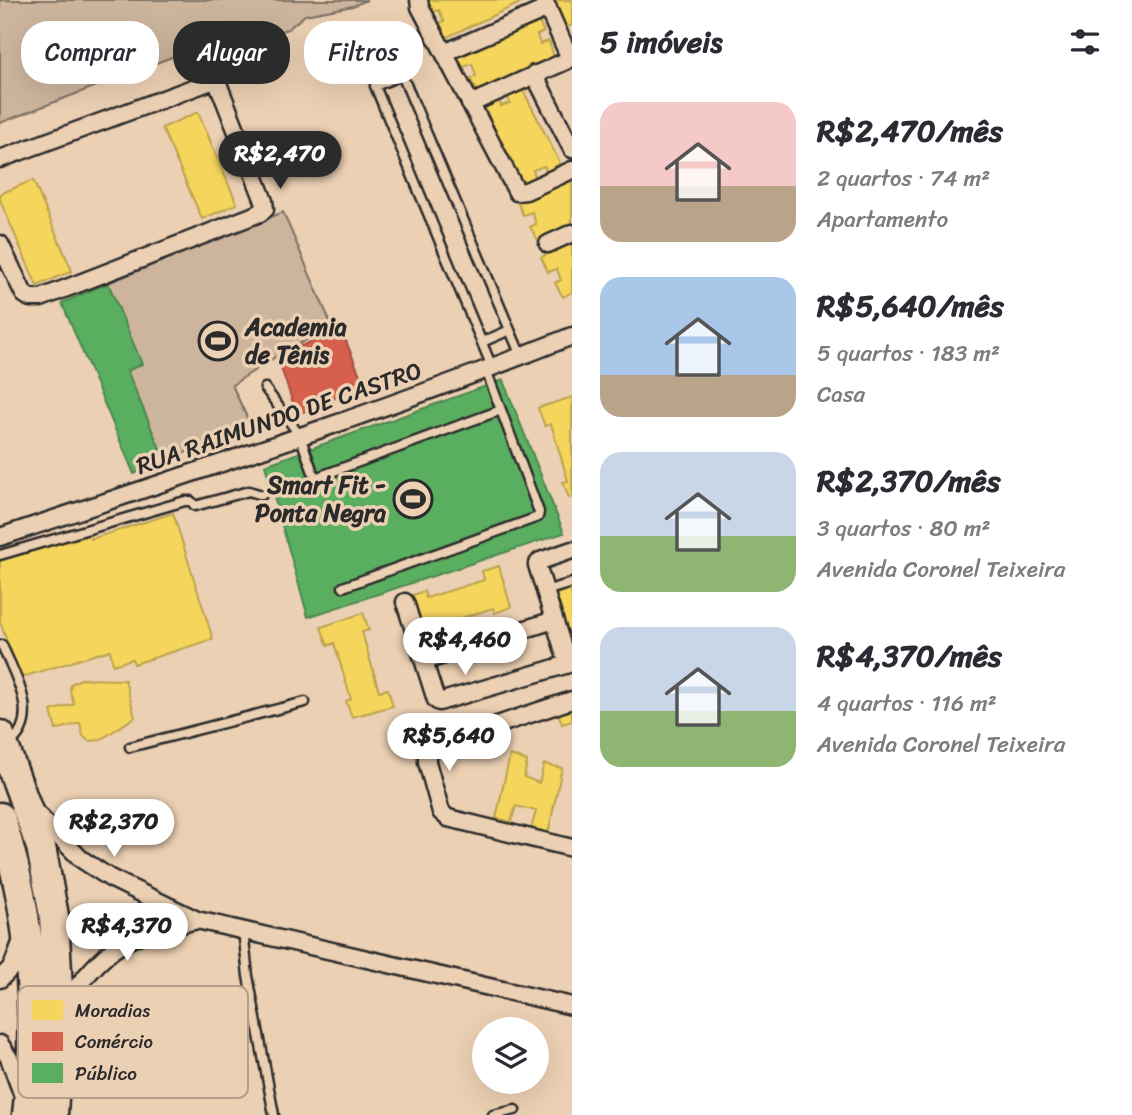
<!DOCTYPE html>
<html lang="pt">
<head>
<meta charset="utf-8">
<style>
	body { margin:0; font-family:Sriracha,sans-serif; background:#f2f2f3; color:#2b2b33; height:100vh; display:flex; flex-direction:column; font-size:26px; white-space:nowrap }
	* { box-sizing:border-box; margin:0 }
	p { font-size:23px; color:#7c7c81 }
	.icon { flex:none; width:38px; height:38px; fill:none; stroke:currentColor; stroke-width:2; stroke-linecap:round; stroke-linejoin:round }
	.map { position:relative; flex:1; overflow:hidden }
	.side { display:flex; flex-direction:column; background:#fff; width:560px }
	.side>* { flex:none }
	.banner { position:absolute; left:21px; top:21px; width:444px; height:63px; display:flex; gap:14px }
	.fabs { position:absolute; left:472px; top:1017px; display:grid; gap:14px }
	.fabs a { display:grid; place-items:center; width:77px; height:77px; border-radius:50%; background:#fff; box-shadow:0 7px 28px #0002; font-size:35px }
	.price { position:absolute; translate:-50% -60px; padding:0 16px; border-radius:24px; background:#fff; color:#222; font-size:23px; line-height:46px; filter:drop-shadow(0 2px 4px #0008) }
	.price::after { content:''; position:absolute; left:50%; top:42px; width:21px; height:16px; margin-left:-10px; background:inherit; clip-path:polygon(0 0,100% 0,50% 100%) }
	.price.selected { background:#2b2b2b; color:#fff }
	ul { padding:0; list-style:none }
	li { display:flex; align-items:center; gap:21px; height:175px; padding:0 28px }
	li span { display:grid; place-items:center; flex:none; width:196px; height:140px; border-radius:21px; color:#555 }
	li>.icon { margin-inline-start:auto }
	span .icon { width:84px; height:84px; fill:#fffc; stroke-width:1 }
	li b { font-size:30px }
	h2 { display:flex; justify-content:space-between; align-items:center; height:84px; padding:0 28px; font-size:30px }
	.pill { padding:0 24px; border-radius:28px; background:#fff; box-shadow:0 7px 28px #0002; font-size:24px; line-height:63px }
	.pill.selected { background:#2b2b2b; color:#fff }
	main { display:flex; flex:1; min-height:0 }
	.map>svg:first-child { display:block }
</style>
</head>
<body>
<main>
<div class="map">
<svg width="572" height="1115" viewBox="0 0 572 1115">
	<rect width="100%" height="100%" fill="#ecd0b3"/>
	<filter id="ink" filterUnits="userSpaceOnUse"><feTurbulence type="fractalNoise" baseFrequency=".0143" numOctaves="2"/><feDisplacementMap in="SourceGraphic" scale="14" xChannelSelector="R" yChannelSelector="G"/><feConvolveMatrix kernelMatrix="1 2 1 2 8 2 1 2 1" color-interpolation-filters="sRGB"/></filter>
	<g filter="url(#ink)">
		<path fill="#cdb59d" stroke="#7c7064" stroke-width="2" d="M0 0H367L353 6 305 15 288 29 256 37 229 35 0 123Z
			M283 212 332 326 277 356 232 385 251 426 165 461 127 371 141 364 108 283Z"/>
		<path fill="#f6d55c" stroke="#b9a24d" stroke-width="2" d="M425 0H521L522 2 445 38 437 24 444 21 439 10 430 13Z
			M550 0H572V25L564 29Z
			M537 18 544 32 537 35 540 44 549 41 554 57 478 92 470 79 476 76 472 64 463 67 456 53Z
			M522 88 560 163 547 172 544 166 533 170 536 179 522 186 484 106 498 98 501 106 510 103 506 94Z
			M198 112 237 204 202 219 162 128Z
			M572 177V224L538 240 530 227 536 224 532 212 523 215 517 201Z
			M33 180 72 271 37 286 0 200V194Z
			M572 244V292L563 297 555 283 561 280 557 269 548 272 541 257Z
			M572 397V497L569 498 563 482 568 481 551 424 545 426 538 408Z
			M173 513 213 639 134 664 132 659 113 665 110 650 19 678 0 621V558L89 531 91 539Z
			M499 566 511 607 495 613 493 608 438 626 440 633 423 640 407 597 424 591 426 598 484 580 482 571Z
			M568 588 572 594V634L567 636 551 594Z
			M363 613 369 630 362 632 379 691 388 689 393 706 352 717 346 701 351 699 334 643 328 646 321 627Z
			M81 679 125 680 135 717 100 740 89 741 83 736 80 723 56 730 51 711 74 704 70 691 71 684Z
			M572 704V721L562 724 557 709Z
			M510 755 527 761 524 777 539 783 544 764 562 768 548 834 531 829 536 811 516 806 511 822 496 818Z"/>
		<path fill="#d6604d" stroke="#a35043" stroke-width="2" d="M341 329 364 385 297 415 277 356Z"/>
		<path fill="#5aae61" stroke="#4c8751" stroke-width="2" d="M108 283 142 364 127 371 165 461 134 474 62 303Z
			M503 380 564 533 308 617 265 465Z"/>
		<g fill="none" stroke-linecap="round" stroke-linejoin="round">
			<defs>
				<path id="lane" d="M482 342 510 330
					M492 367 375 86 402 75 521 356
					M265 388 300 436 315 478 501 410 486 370
					M0 555 185 501H191L195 506 249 491 262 495
					M343 587 538 517 539 512 501 410
					M545 591 572 583
					M2 645C14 674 42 718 10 743
					M130 747 305 702
					M243 930 248 976 274 1115
					M493 1115 515 1110"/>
				<path id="street" d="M419 0 420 7 517 192 526 191 572 170
					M444 53 548 8
					M534 74 572 149
					M470 104 566 61 568 54 544 0
					M0 159 209 82H214L219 86 264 201 265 209 260 213 41 298H30L24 294 0 244
					M548 244 572 233
					M0 537C192 473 384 411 572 336
					M405 602 436 700 439 702 572 663
					M425 661 554 620
					M568 664 537 565 540 561 572 550
					M572 700 434 746 427 754V762L441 812 448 818 572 848
					M35 812 81 859 110 878 197 920 572 1006
					M0 979 12 967 22 940
					M60 1008C80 984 100 954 129 940 150 929 174 926 197 920
					M0 1044 9 1058 23 1096"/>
				<path id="highway" d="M0 735 41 847 54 916 59 1009 53 1115
					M0 817C32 914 39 1014 27 1115"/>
			</defs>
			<use href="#lane" stroke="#2b2b2b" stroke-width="13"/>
			<use href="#street" stroke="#2b2b2b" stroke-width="21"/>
			<use href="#highway" stroke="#2b2b2b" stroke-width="33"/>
			<use href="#lane" stroke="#ecd0b3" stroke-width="8"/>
			<use href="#street" stroke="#ecd0b3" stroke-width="16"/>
			<use href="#highway" stroke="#ecd0b3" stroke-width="28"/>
		</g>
	</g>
	<defs>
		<symbol id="stadium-ring" viewBox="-11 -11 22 22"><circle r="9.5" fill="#ecd0b3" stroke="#2b2b2b" stroke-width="1.5"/><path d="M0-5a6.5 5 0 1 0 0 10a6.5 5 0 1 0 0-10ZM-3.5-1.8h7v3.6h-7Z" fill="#2b2b2b"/></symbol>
	</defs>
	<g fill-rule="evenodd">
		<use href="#stadium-ring" x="196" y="319" width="44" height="44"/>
		<use href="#stadium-ring" x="391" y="477" width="44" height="44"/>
	</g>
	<g text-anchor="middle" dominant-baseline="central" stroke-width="7" stroke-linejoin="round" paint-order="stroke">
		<g font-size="24" font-weight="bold" fill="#2b2b2b" stroke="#ecd0b3" text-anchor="start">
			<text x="245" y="327">Academia<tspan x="245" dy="28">de Tênis</tspan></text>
			<text x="386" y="485" text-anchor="end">Smart Fit -<tspan x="386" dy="28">Ponta Negra</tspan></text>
		</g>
		<g font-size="24" fill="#2b2b2b" stroke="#ecd0b3">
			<text transform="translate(279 418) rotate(-19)">RUA RAIMUNDO DE CASTRO</text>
		</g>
	</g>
	<rect x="18" y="986" width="230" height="112" rx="10" fill="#ecd0b3" stroke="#b29e8a" stroke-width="2"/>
	<rect x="32" y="1000" width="31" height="20" fill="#f6d55c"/>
	<rect x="32" y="1032" width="31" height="19" fill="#d6604d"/>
	<rect x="32" y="1063" width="31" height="20" fill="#5aae61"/>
	<g font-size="19" fill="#2b2b2b">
		<text x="75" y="1017">Moradias</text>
		<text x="75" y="1048">Comércio</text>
		<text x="75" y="1080">Público</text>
	</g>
</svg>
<div class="fabs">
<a><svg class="icon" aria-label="layers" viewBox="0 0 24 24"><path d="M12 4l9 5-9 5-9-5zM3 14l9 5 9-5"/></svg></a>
</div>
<b class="price selected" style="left:280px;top:191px">R$2,470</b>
<b class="price" style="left:465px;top:677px">R$4,460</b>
<b class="price" style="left:449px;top:773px">R$5,640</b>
<b class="price" style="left:114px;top:859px">R$2,370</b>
<b class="price" style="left:127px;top:963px">R$4,370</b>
<div class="banner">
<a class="pill">Comprar</a>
<a class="pill selected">Alugar</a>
<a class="pill">Filtros</a>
</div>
</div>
<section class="side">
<h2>5 imóveis<svg class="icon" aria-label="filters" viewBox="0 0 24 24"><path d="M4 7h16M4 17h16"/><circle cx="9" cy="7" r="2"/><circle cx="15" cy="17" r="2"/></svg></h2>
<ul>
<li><span style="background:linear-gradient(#f6c9c9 60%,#b9a48a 0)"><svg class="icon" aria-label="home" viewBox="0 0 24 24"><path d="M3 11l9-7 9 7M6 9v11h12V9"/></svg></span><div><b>R$2,470/mês</b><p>2 quartos · 74 m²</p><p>Apartamento</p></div></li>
<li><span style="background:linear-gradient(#a9c7e8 70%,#b9a48a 0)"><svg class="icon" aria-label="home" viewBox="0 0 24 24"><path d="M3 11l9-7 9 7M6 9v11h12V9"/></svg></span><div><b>R$5,640/mês</b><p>5 quartos · 183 m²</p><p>Casa</p></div></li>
<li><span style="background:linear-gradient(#c9d6e8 60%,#8fb573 0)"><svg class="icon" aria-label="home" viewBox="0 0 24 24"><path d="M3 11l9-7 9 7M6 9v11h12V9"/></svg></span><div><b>R$2,370/mês</b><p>3 quartos · 80 m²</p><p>Avenida Coronel Teixeira</p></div></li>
<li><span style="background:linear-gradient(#c9d6e8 60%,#8fb573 0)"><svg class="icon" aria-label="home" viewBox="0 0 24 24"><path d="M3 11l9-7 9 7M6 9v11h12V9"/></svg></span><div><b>R$4,370/mês</b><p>4 quartos · 116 m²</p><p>Avenida Coronel Teixeira</p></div></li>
</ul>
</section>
</main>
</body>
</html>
